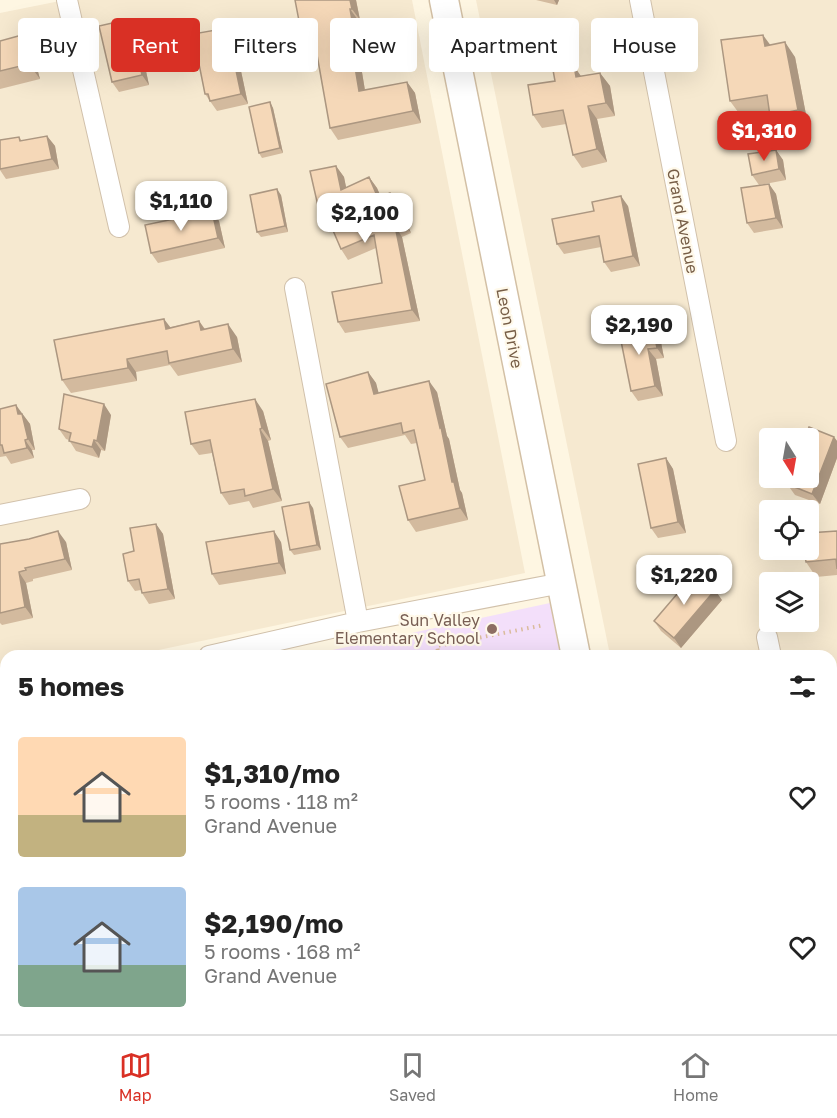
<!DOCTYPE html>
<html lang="en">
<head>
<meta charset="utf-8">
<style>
	body { margin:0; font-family:"Golos Text",sans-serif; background:#f6f6f6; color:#222; height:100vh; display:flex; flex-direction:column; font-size:22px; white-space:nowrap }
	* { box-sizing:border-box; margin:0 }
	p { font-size:20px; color:#767676 }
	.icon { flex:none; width:33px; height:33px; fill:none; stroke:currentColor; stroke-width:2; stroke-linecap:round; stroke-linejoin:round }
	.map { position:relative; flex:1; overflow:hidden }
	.panel { position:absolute; left:0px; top:650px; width:837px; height:386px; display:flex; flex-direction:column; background:#fff; border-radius:18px 18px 0 0; box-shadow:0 6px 24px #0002 }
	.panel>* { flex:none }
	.guide { position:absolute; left:18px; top:18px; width:801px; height:54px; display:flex; gap:12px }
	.needle { width:39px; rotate:169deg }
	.tools { position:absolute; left:759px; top:428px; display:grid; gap:12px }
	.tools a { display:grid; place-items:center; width:60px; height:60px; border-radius:6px; background:#fff; box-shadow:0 6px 24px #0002; font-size:30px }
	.price { position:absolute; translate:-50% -51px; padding:0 14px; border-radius:12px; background:#fff; color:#222; font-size:20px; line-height:39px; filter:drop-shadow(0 2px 3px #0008) }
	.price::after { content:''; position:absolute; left:50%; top:36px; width:18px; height:14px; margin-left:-9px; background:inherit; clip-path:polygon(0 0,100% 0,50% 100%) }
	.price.active { background:#d93025; color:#fff }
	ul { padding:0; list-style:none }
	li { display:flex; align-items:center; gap:18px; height:150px; padding:0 18px }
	li span { display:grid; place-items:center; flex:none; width:168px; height:120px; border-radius:6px; color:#555 }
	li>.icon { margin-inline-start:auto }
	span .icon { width:72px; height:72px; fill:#fffc; stroke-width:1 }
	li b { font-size:26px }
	h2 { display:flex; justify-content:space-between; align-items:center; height:72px; padding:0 18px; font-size:26px }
	.tag { padding:0 21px; border-radius:6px; background:#fff; box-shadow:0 6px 24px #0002; font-size:21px; line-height:54px }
	.tag.active { background:#d93025; color:#fff }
	.tab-bar { display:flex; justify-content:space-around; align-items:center; height:84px; border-top:2px solid #e0e0e0; background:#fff; font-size:16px; color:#767676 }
	.tab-bar a { display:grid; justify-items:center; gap:3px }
	.tab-bar .active { color:#d93025 }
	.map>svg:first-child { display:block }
</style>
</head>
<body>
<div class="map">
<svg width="837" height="1034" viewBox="0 0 837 1034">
	<rect width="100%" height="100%" fill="#fef6e2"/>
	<path fill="#f6e9d0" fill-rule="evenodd" d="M65 0H412L525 573 135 655 6 656V683L0 684V13Z
		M476 0H837V1034H687L686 1029H831V656L610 655ZM770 438H808V477H770ZM770 510H808V549H770ZM770 582H808V621H770Z"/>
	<path fill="#f3dffa" d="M550 603 560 655 305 656Z
		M6 719V1029H631L632 1034H0V721Z"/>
	<path fill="#ccecc0" d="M37 1029H157V1034H38Z"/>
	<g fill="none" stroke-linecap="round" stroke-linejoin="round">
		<defs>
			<path id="street" d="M67 0 119 227
				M640 0 726 441
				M295 288 358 622
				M0 515 80 499
				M767 637 771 656
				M209 656 358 622 562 583
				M0 703 6 702
				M831 945 837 974"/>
			<path id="secondary" d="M444 0 576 656
				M652 1029 653 1034"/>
		</defs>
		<use href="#street" stroke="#d1c1ab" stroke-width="22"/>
		<use href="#secondary" stroke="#d3c0a5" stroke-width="31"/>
		<path stroke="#dabb9b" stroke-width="4" stroke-dasharray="1.5 4.5" stroke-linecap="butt" d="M439 656 437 646 544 625
			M0 748 6 747
			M288 1029 291 1034
			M189 1034 192 1029"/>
		<use href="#street" stroke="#fff" stroke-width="20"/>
		<use href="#secondary" stroke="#fff" stroke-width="28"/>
	</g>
	<path fill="#d3ba9e" d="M295 0H356L360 20H358L360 32H358L361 47 358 48 365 90 407 82 415 93 421 123 338 140 330 128 318 62 313 63 305 52Z
		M536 0H559L557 5Z
		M227 28 234 38 248 104 217 111 205 94Z
		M137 29 149 85 119 92 112 82Z
		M0 41 32 50 40 79 0 89Z
		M770 45 795 57 808 125 781 131 770 116 769 112 741 116 730 101Z
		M574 66 580 76 600 73 610 86 615 116 597 119 607 162 582 168 573 155 566 124 542 128 533 115 555 81Z
		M270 102 273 108 283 153 262 158 259 153Z
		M47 136 55 146 59 169 6 179 0 170V140L19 137 22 141Z
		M776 150 783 160 786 180 759 185 752 175Z
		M336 166 344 177 346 188 369 177 377 188 381 197 390 193 398 204 411 233 402 237 420 321 345 333 338 322 382 283 376 248 348 260 341 249 327 217H325L318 206Z
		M769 184 776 194 783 228 754 233 747 223Z
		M281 195 288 232 261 237 257 232Z
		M628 206 640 266 611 272 604 262 601 247 564 254 557 244 594 211Z
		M212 211 219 221 225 248 158 263 151 253Z
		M199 321 205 329 237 337 242 362 178 376 170 365 136 372 137 381 71 393 62 380 171 327Z
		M644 326 645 328 660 337 664 358 656 359 663 396 638 401 631 391Z
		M368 372 376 383 378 393 437 392 447 436 449 439 460 490 462 493 468 520 416 532 408 520 425 480 417 443 411 444 405 435 348 448 340 437Z
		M0 409 22 414 30 424 35 450H32L34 458 11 464 6 456 0 457Z
		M263 411 271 440 268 441 282 501 253 508 249 501 229 505 221 493 212 453 199 455 191 444Z
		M111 415 105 451 101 450 99 458 76 451 69 440 66 439 59 429Z
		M834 437 837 441V458L820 504 795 495 787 484Z
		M666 458 673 469 686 533 658 538 651 528Z
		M313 508 321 550 294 555 290 550Z
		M156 524 163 534 175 599 149 604 142 593 141 590 135 591 128 581 134 551Z
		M837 531V575L816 577 806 562Z
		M66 542 72 570 33 579V581L26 583 33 618 2 625 0 623V544Z
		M281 542 286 574 219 585 212 574Z
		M722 600 681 648 661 631 654 621Z"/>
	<path fill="#ac9781" d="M350 0H356L360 20 352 9Z
		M554 0H559L557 5Z
		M350 9 358 20 360 32 352 20Z
		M130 19 137 29 149 85 142 75Z
		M350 21 358 32 361 47 353 36Z
		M227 28 234 38 248 104 241 94Z
		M22 35 32 50 40 79 29 64Z
		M763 35 774 50 765 46Z
		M350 37 358 48 367 103 359 91Z
		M785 42 795 57 808 125 798 110Z
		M574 66 583 79 576 77Z
		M600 73 610 86 615 116 606 103Z
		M407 82 415 93 421 123 413 111Z
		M270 102 273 108 283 153 280 148Z
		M588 106 597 119 607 162 597 149Z
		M47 136 55 146 59 169 52 159Z
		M776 150 783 160 786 180 779 169Z
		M336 166 344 177 349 201 341 190Z
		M369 177 377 188 386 209 378 198Z
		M769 184 776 194 783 228 776 218Z
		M277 189 281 195 288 232 285 226Z
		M390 193 398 204 411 233 403 222Z
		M621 196 628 206 640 266 633 256Z
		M212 211 219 221 225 248 218 238Z
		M395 226 402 237 420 321 412 310Z
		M164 319 174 332 166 329Z
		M199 321 208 334 201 330Z
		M228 324 237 337 242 362 233 349Z
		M653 327 660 337 664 358 657 348Z
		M648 349 656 359 663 396 655 386Z
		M127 359 136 372 137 381 128 368Z
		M368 372 376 383 382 405 374 394Z
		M429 381 437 392 447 436 449 439 460 490 462 493 468 520 460 508 452 482Z
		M255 399 263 411 271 440 262 428Z
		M104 404 111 415 105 451 97 441Z
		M16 405 30 424 35 450 28 439 18 414Z
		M260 429 268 441 282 501 273 489Z
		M834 437 837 441V458L820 504 812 494Z
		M25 440 32 450 34 458 27 448Z
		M94 440 101 450 99 458 92 447Z
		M666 458 673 469 686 533 678 522Z
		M309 502 313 508 321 550 317 545Z
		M156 524 163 534 175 599 168 589Z
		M58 531 66 542 72 570 65 559Z
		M274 531 281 542 286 574 279 563Z
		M19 572 26 583 33 618 25 607Z
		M715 590 722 600 681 648 674 638Z
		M530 1029H538L539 1034H531Z
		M752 1029H756L757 1034H753Z"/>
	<path fill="#f5d8b8" stroke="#ac9781" stroke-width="1.5" d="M295 0H350L352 9H350L352 20 350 21 353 36 350 37 359 91 407 82 413 111 330 128 316 49 305 52Z
		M130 19 142 75 112 82 99 26Z
		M227 28 241 94 210 101 208 94H205L193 34Z
		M22 35 29 64 0 71V41Z
		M763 35 765 46 785 42 798 110 770 116 767 95 730 101 721 40Z
		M574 66 576 77 600 73 606 103 588 106 597 149 573 155 563 110 533 115 528 85 555 81 553 70Z
		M270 102 280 148 259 153 249 107Z
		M47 136 52 159 0 169V140L19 137 20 141Z
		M776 150 779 169 752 175 748 154Z
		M336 166 341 190 369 177 378 198 390 193 403 222 395 226 412 310 338 322 332 292 382 283 374 235 341 249 322 205 318 206 310 171Z
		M769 184 776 218 747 223 741 188Z
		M277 189 285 226 257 232 250 195Z
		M621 196 633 256 604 262 599 236 557 244 552 219 594 211 592 202Z
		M212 211 218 238 151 253 145 225Z
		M164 319 166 329 199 321 201 330 228 324 233 349 169 363 167 351 127 359 128 368 62 380 54 340Z
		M644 326V329L653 327 657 348 648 349 655 386 631 391 619 331Z
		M368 372 374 394 429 381 440 428 441 427 452 482H454L460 508 408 520 399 486 425 480 414 430 403 433 401 423 340 437 326 384Z
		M64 394 104 404 97 441 94 440 92 447 69 441 71 433 59 429Z
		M255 399 262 428 260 429 273 489 245 496 244 489 221 493 210 440 191 444 185 412Z
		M16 405 18 414H22L28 439 25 440 27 448 4 453 2 445H0V409Z
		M809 427 834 437 812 494 787 484 790 477H808V438H805Z
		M666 458 678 522 651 528 638 464Z
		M309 502 317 545 290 550 282 507Z
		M156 524 168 589 142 593 139 579 128 581 123 554 134 551 130 528Z
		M58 531 65 559 25 568 26 570 19 572 25 607 0 613V544L29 539Z
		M274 531 279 563 212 574 206 542Z
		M837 531V569L836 559 806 562 804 549H808V533Z
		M695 573 715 590 674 638 654 621Z
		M361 1029H530L531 1034H362Z
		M725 1029H752L753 1034H726Z
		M323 1030 324 1034H305Z"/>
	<circle fill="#8d6e63" stroke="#fff9ea" stroke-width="2" cx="492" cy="629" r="6"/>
	<g text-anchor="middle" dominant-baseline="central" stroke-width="4.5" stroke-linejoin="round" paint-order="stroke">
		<g font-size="16" fill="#775e47" stroke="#fff9ea">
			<text transform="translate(683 221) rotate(79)">Grand Avenue</text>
			<text transform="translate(510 328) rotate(79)">Leon Drive</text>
		</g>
		<g font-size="16" fill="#785e54" stroke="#fff9ea" text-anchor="end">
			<text x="480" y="620">Sun Valley<tspan x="480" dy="18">Elementary School</tspan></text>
		</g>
	</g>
</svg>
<div class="tools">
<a><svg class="needle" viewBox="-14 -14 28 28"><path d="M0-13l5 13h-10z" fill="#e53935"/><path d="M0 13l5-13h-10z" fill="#767676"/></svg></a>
<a><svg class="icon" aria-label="locate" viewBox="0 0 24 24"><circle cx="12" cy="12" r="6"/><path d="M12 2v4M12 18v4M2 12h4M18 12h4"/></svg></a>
<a><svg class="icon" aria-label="layers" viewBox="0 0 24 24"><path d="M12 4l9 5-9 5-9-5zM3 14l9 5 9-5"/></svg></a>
</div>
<b class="price active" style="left:764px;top:162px">$1,310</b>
<b class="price" style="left:181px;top:232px">$1,110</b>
<b class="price" style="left:365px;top:244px">$2,100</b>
<b class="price" style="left:639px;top:356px">$2,190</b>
<b class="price" style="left:684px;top:606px">$1,220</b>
<div class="guide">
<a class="tag">Buy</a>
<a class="tag active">Rent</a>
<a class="tag">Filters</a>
<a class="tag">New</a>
<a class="tag">Apartment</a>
<a class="tag">House</a>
</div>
<section class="panel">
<h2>5 homes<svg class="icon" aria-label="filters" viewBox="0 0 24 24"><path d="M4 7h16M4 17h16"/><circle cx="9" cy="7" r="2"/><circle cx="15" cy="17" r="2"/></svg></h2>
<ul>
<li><span style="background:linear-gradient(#ffd9b3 65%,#c2b280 0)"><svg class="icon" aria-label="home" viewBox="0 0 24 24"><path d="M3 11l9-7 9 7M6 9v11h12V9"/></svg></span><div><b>$1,310/mo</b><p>5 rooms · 118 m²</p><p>Grand Avenue</p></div><svg class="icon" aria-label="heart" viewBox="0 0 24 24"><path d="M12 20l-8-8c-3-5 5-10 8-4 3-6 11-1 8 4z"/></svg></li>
<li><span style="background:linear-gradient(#a9c7e8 65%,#7fa58c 0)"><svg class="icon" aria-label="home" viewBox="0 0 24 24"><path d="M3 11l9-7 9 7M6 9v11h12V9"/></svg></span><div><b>$2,190/mo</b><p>5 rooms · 168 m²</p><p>Grand Avenue</p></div><svg class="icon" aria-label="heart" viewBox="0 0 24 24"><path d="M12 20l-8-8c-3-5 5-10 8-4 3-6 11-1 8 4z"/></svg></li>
</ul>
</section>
</div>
<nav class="tab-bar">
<a class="active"><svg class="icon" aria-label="map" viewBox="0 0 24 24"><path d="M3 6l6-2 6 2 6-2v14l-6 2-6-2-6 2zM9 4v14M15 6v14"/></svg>Map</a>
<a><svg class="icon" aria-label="saved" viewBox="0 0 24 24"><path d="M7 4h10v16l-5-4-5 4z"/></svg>Saved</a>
<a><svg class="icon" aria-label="home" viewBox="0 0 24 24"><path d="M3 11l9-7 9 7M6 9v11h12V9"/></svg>Home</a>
</nav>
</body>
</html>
